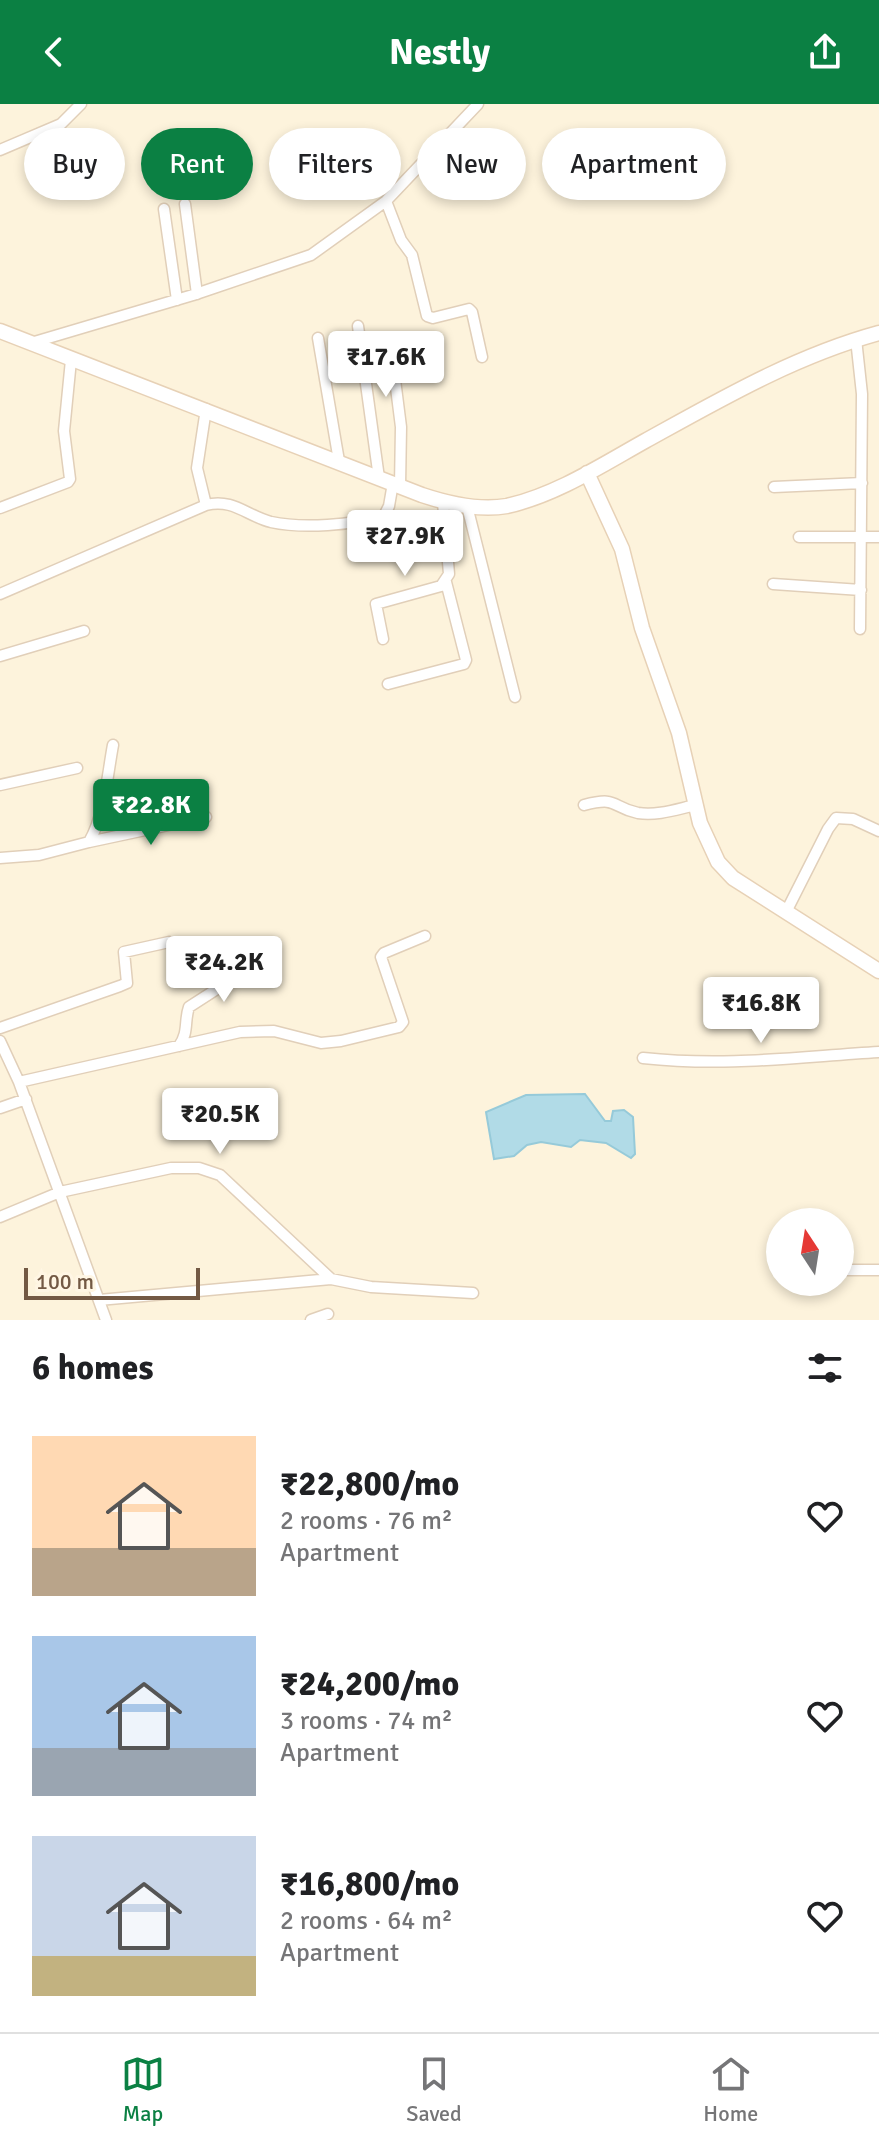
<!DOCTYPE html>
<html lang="en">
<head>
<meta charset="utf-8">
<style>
	body { margin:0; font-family:Signika,sans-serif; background:#f2f2f2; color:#202124; height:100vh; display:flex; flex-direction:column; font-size:30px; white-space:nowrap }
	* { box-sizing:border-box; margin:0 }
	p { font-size:26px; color:#757577 }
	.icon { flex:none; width:44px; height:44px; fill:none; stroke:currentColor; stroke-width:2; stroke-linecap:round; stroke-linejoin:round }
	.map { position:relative; height:1216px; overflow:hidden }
	.drawer { display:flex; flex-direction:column; background:#fff; flex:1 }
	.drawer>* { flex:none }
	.guide { position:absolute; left:24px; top:24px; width:832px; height:72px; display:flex; gap:16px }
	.needle { width:52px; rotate:348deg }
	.controls { position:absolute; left:766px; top:1104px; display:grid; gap:16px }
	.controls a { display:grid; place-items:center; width:88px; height:88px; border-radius:50%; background:#fff; box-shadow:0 4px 12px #0003; font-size:40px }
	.scale { position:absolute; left:24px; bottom:20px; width:176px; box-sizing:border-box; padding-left:8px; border:4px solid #735944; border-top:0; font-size:22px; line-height:28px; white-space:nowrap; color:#735944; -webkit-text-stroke:6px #fff6e4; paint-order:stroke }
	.price { position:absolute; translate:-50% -68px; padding:0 18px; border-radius:8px; background:#fff; color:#222; font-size:26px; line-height:52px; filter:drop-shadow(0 2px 4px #0008) }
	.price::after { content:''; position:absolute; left:50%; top:48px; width:24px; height:18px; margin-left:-12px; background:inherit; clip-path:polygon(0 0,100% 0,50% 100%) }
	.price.current { background:#0b8043; color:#fff }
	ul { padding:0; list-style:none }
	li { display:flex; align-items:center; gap:24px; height:200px; padding:0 32px }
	li span { display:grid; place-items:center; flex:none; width:224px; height:160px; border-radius:0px; color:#555 }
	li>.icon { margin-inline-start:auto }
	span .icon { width:96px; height:96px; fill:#fffc; stroke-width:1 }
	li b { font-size:34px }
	h2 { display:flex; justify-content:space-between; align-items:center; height:96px; padding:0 32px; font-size:34px }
	.chip { padding:0 28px; border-radius:36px; background:#fff; box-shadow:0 4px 12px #0003; font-size:28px; line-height:72px }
	.chip.current { background:#0b8043; color:#fff }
	header { display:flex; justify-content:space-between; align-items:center; height:104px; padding:0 32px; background:#0b8043; color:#fff; font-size:36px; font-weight:700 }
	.tabs { display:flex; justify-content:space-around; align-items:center; height:112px; border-top:2px solid #e0e0e0; background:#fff; font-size:22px; color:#757577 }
	.tabs a { display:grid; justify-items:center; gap:4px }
	.tabs .current { color:#0b8043 }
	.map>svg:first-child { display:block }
</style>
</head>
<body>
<header><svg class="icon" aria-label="back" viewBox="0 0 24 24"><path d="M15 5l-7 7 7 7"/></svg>Nestly<svg class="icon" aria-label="share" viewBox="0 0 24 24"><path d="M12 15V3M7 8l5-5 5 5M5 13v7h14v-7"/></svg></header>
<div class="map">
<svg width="879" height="1216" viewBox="0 0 879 1216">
	<rect width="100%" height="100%" fill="#fdf3dc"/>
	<path fill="#b1dbe7" stroke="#96cad9" stroke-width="2" d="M585 990 605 1017H611L613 1007 624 1006 633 1013 635 1050 631 1054 606 1039 580 1036 571 1043 541 1038 527 1041 514 1052 494 1055 486 1008 526 991Z"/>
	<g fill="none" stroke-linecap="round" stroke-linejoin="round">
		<defs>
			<path id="street" d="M0 46 61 20 81 0
				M386 97 401 136 412 151 427 212 433 214 469 205 472 208 482 253
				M185 100 197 190
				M164 105 177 196
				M358 222 379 374
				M318 234 339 357
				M856 235 862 290 860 525
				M31 239 193 191 311 151 386 97 478 0
				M391 244 401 323 400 382
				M206 305 197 364 206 401
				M774 383 862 379
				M467 402 515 593
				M0 404 68 378 70 375 64 327 71 256
				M799 433H879
				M773 480 861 486
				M0 490 206 401C233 394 247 412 271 418 303 425 352 421 384 412L389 402 393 379
				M383 535 376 500 441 482 449 470 443 398
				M0 552 84 527
				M388 580 464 560 466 556 446 478
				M0 681 77 664
				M584 701C619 692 610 703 638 709 658 712 677 705 696 701
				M89 738 206 713
				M0 754 39 751 89 738C105 710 107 673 113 641
				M786 808 828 725 836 714 853 715 879 727
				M0 924 120 882 127 879 124 848 169 838
				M0 937 19 978 106 1216
				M179 942C189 928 184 917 189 903L271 850
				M643 954C726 963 796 953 879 948
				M19 978 240 928 274 927 321 939 341 937 399 923 403 918 381 853 384 849 425 832
				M0 1004 26 995
				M0 1113 60 1088 171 1064H199L220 1071 331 1175
				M840 1166H879
				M99 1196 331 1175 371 1183 473 1189
				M311 1216 328 1210"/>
			<path id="secondary" d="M0 227 422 391C449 400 479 407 507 402 556 391 602 361 645 337 721 295 795 252 879 229
				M587 369 622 445 642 524 679 629 700 719 718 758 733 774 879 867"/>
		</defs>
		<use href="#street" stroke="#e1cfb9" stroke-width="13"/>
		<use href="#secondary" stroke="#e7d1b6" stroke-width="17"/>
		<use href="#street" stroke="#fff" stroke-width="10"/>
		<use href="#secondary" stroke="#fff" stroke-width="14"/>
	</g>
</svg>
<div class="controls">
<a><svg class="needle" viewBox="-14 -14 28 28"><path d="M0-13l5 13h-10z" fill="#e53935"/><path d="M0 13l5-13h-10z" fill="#757577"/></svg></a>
</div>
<div class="scale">100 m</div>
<b class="price" style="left:386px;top:295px">₹17.6K</b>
<b class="price" style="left:405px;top:474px">₹27.9K</b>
<b class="price current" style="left:151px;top:743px">₹22.8K</b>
<b class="price" style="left:224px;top:900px">₹24.2K</b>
<b class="price" style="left:761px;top:941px">₹16.8K</b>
<b class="price" style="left:220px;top:1052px">₹20.5K</b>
<div class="guide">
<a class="chip">Buy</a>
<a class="chip current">Rent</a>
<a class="chip">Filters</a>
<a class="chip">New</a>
<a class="chip">Apartment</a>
</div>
</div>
<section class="drawer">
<h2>6 homes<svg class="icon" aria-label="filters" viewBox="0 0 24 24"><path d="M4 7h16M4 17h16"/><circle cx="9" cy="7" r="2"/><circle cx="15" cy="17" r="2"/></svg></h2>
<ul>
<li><span style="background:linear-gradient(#ffd9b3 70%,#b9a48a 0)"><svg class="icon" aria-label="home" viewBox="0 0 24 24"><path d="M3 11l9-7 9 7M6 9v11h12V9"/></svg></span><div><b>₹22,800/mo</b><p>2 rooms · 76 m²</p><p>Apartment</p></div><svg class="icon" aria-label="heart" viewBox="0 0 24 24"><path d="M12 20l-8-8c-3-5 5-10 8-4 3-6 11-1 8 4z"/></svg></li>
<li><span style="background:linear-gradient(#a9c7e8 70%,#9aa5b1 0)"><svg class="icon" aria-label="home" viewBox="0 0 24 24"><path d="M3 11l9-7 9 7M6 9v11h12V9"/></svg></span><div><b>₹24,200/mo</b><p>3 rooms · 74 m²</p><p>Apartment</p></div><svg class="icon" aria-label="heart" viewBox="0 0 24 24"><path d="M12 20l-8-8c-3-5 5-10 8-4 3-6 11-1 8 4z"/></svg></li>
<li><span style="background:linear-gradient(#c9d6e8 75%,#c2b280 0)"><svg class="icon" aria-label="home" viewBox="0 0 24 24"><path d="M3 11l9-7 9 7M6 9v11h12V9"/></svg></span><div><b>₹16,800/mo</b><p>2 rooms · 64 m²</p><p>Apartment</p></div><svg class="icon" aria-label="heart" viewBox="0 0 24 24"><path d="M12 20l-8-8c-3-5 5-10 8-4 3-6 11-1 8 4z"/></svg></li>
</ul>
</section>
<nav class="tabs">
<a class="current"><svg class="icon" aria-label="map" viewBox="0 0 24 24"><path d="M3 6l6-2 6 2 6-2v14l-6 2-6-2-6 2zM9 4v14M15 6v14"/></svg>Map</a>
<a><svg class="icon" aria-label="saved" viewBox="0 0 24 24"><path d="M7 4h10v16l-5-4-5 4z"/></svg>Saved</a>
<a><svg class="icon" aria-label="home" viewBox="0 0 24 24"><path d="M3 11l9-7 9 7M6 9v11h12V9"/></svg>Home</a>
</nav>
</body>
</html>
